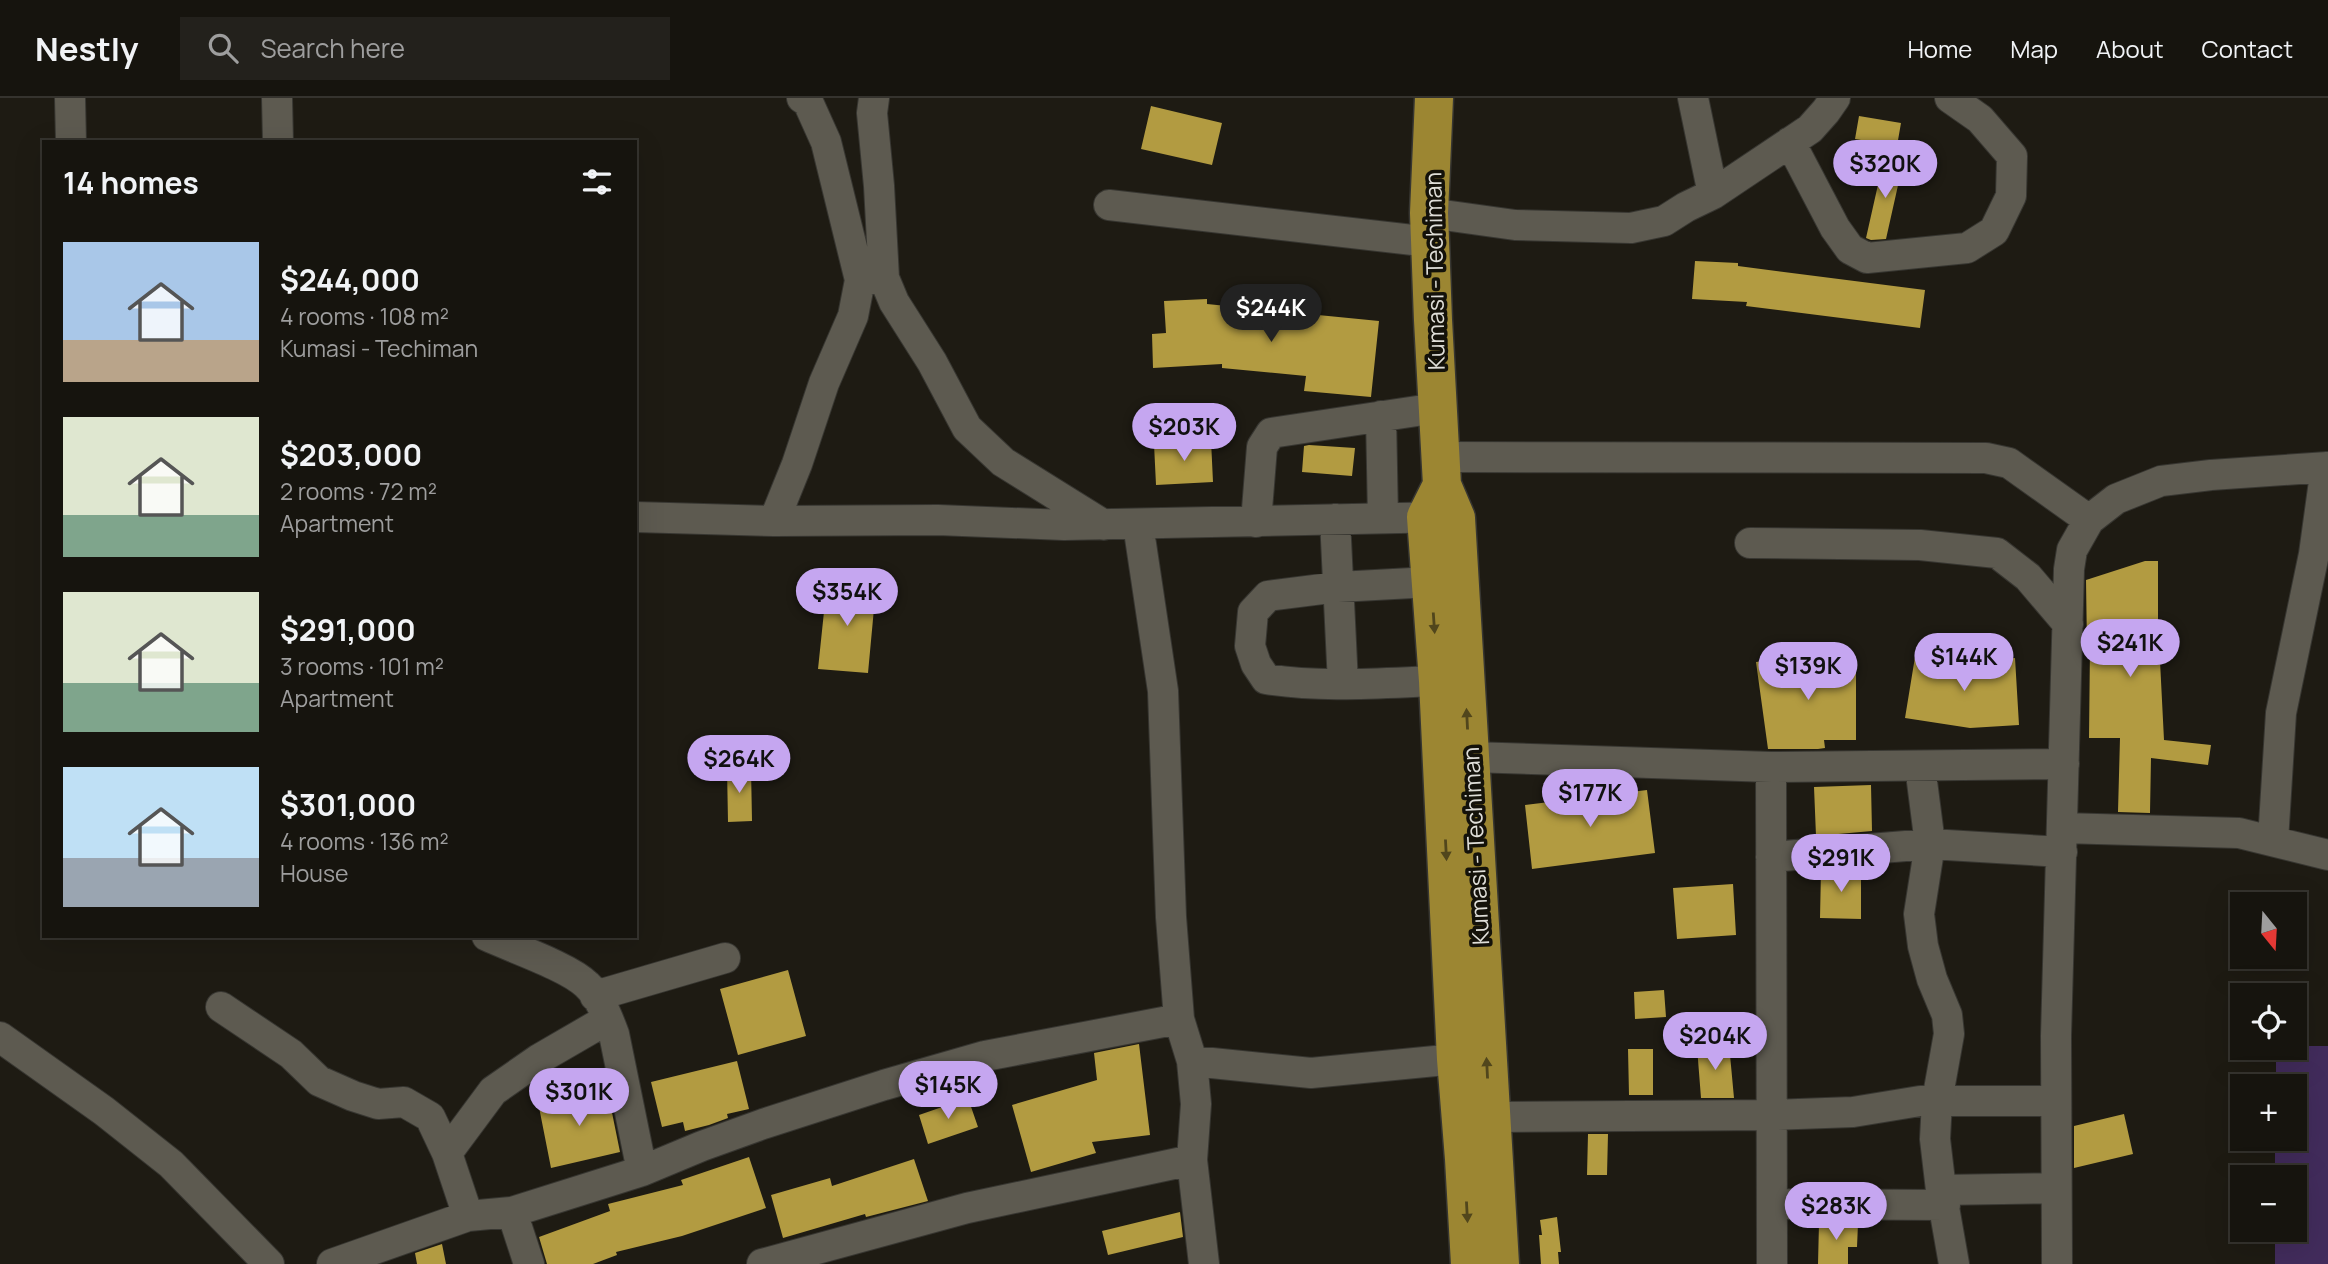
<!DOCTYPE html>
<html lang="en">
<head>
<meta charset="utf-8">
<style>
	body { margin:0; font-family:Manrope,sans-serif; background:#23211c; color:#f1f3f6; height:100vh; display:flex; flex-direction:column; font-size:26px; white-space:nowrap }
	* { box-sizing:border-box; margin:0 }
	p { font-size:23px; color:#9e9e9e }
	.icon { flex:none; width:38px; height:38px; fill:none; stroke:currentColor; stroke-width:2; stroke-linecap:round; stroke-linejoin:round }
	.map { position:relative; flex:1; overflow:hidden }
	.details { position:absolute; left:42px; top:42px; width:595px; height:798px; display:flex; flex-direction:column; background:#16140e; border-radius:0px; box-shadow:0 7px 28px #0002,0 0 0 2px #35332e }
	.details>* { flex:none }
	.needle { width:46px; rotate:162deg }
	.fabs { position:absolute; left:2230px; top:794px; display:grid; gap:14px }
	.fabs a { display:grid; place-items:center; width:77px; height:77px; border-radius:0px; background:#16140e; box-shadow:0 7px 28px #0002,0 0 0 2px #35332e; font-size:35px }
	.price { position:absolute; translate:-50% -60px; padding:0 16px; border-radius:24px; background:#c5a6f0; color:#111; font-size:23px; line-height:46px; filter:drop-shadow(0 2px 4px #0008) }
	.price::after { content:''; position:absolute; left:50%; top:42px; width:21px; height:16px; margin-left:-10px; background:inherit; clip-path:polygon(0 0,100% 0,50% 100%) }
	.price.active { background:#222; color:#fff }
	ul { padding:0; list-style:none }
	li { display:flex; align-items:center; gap:21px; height:175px; padding:0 21px }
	li span { display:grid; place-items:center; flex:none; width:196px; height:140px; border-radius:0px; color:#555 }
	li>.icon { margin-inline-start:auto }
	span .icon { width:84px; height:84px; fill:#fffc; stroke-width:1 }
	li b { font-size:30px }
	h2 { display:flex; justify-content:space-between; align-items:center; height:84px; padding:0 21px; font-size:30px }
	header { display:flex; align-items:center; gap:42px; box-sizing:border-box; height:98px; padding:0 35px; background:#16140e; border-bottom:2px solid #35332e }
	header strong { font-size:33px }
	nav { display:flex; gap:38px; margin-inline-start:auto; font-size:24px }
	.search { width:490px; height:63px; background:#23211c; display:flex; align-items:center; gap:18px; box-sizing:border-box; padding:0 24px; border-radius:0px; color:#9e9e9e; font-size:26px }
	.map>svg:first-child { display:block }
</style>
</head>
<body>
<header>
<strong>Nestly</strong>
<div class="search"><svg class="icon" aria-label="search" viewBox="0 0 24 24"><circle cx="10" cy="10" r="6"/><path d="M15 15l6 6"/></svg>Search here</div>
<nav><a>Home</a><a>Map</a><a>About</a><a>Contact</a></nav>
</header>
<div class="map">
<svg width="2328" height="1166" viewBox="0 0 2328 1166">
	<rect width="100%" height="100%" fill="#1e1b13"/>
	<path fill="#422c5c" d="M2294 948H2328V1166H2275V1132H2294V1080H2275V1041H2294V989H2276V950H2294Z"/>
	<path fill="#b29b41" d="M1151 8 1222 25 1212 67 1141 51Z
		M1859 18 1901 25 1897 48 1855 41Z
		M1884 60 1903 65 1886 141 1871 142 1866 140Z
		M1695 163 1738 165V168L1925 192 1920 230 1746 208 1747 204 1692 201Z
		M1207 201V206L1379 223 1371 299 1304 293 1306 278 1222 270V266L1153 270 1152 236 1166 235 1164 203Z
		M1211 342 1213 384 1156 387 1154 346Z
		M1309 347 1355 350 1352 378 1302 374 1304 348Z
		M2145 463H2158V563H2160L2164 642 2211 647 2208 667 2151 660 2150 715 2118 714 2120 640H2089L2090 549H2087L2086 482Z
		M827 485 876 489 868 575 818 571Z
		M1812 557V562H1856V642H1824L1825 650 1818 651H1768L1756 564Z
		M1915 559 1970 568 1969 563 2015 560 2019 627 1970 630 1905 620Z
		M727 670H751L752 723 728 724Z
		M1871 687 1872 733 1816 738 1814 689Z
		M1647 692 1655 755 1532 771 1525 707Z
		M1861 769V821L1820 820 1821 772Z
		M1733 786 1736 837 1677 841 1673 790Z
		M788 872 806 938 738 957 720 891Z
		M1664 892 1666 919 1635 921 1634 894Z
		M1139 946 1150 1037 1092 1044 1096 1055 1031 1074 1012 1007 1097 982 1094 955Z
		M1729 946 1734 1000H1701L1697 949Z
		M1628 951H1653V997H1629Z
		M737 963 749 1011 727 1016 728 1020 709 1027 685 1033 683 1024 662 1029 651 984Z
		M607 990 620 1054 551 1070 538 1004Z
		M968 1000 978 1029 928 1046 919 1017Z
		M2124 1016 2133 1056 2074 1070V1028Z
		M1588 1036H1608L1607 1077H1587Z
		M749 1059 766 1110 682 1138 616 1154 617 1157 593 1166H547L539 1139 610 1113 608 1106 683 1087 681 1082Z
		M914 1061 928 1103 866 1119 865 1116 783 1140 771 1097 830 1080 832 1088Z
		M1180 1114 1183 1139 1108 1157 1102 1133Z
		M1557 1119 1561 1154H1558L1559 1166H1541L1539 1137H1542L1540 1122Z
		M1819 1125 1858 1126 1857 1149H1848V1166H1818Z
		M442 1146 446 1166H417L415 1155Z"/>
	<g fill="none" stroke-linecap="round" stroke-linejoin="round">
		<defs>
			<path id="minor" d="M70 0 71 44
				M277 0 278 44
				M874 0 872 15 879 88 884 180
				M1693 0 1713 96
				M1790 44 1835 130 1850 151 1867 160 1967 150 1994 133 2011 98 2012 58 1980 21 1950 0
				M1109 107 1430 144
				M1429 115 1515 127 1631 130 1664 123 1686 109 1713 96 1810 31 1826 13 1835 0
				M860 182 884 180 894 204 932 264 967 330 1003 364 1104 427
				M1381 318 1383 420
				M1440 359 1986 360 2009 365 2089 422
				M635 419 774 423 938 422 1064 427 1447 419
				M1335 421 1343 586
				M774 423 797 366 824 285 853 218 860 182 826 44 808 4 802 0
				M1256 424 1262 349 1271 335 1437 310
				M1750 445 1920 447 1997 455 2028 479 2068 526
				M1431 484 1338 489 1268 498 1253 514 1250 548 1256 566 1266 581C1323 590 1381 585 1438 583
				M1470 659 1771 669 2064 666
				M1920 668 1930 746 1919 816 1923 848 1932 881 1947 917 1949 936 1937 1003 1935 1041 1941 1092 1954 1166
				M1771 669 1772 1166
				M2062 730 2239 735 2328 757
				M2273 743 2281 615 2314 456 2326 369
				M1771 759 1930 746 2062 754
				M487 838C513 850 569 869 587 887 600 899 608 920 614 936L642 1073
				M595 898 725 860
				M221 909 291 956 319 983 353 998 378 1006 404 1004 430 1019 447 1055 468 1118
				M0 939 104 1013 171 1066 269 1166
				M1192 963 1311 975 1456 961
				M1490 1019 1772 1017 1853 1014 1920 1003H2056
				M447 1055 493 993 539 961 608 921
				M1192 1062 1204 1166
				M1941 1092 2056 1090
				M1772 1106 1945 1107
				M512 1114 642 1073 702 1048 763 1026 884 987 985 958 1179 921
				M332 1166 468 1118 512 1114 529 1166
				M762 1166 967 1110 1192 1062 1196 1006 1192 963 1179 921 1171 819 1163 593 1138 426
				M2057 1166 2056 938 2069 471 2072 452 2089 422 2116 401 2161 383 2211 377 2328 369"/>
			<path id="highway" d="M1434 0 1429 115 1433 222 1442 387 1456 420 1500 1166
				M1442 387 1426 419 1438 583 1456 961 1464 1061 1470 1166"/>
		</defs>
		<use href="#minor" stroke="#373631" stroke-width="32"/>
		<use href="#highway" stroke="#373631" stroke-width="41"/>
		<use href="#minor" stroke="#5d5a50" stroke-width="30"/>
		<use href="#highway" stroke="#9c8632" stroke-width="38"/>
	</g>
	<defs><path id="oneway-solid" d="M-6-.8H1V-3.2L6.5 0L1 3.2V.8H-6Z" transform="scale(1.75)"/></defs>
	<g fill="#51461c">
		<use href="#oneway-solid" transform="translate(1434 525) rotate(86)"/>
		<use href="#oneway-solid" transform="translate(1467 621) rotate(-93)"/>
		<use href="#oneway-solid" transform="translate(1446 752) rotate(87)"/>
		<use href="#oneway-solid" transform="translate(1487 970) rotate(-93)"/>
		<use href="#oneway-solid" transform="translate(1467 1114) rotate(87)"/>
	</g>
	<g text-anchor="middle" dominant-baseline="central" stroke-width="7" stroke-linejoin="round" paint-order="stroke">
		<g font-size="23" fill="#dfded8" stroke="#14120a">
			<text transform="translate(1434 173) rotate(-91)">Kumasi - Techiman</text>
			<text transform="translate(1475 748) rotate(-93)">Kumasi - Techiman</text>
		</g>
	</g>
</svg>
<div class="fabs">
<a><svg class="needle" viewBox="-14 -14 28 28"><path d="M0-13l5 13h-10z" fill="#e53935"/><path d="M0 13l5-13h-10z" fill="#9e9e9e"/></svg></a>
<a><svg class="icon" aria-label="locate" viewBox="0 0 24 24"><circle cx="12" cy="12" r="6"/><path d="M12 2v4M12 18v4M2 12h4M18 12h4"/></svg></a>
<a>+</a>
<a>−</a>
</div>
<b class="price" style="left:1885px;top:102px">$320K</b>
<b class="price active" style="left:1271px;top:246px">$244K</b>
<b class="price" style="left:1184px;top:365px">$203K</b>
<b class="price" style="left:847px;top:530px">$354K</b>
<b class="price" style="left:2130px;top:581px">$241K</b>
<b class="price" style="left:1964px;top:595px">$144K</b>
<b class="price" style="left:1808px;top:604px">$139K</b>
<b class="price" style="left:739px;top:697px">$264K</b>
<b class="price" style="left:1590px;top:731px">$177K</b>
<b class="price" style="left:1841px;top:796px">$291K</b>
<b class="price" style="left:1715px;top:974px">$204K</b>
<b class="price" style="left:948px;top:1023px">$145K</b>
<b class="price" style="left:579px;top:1030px">$301K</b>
<b class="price" style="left:1836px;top:1144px">$283K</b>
<section class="details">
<h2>14 homes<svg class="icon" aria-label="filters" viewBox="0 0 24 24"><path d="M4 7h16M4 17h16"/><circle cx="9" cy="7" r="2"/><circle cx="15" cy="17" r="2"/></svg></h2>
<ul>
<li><span style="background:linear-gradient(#a9c7e8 70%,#b9a48a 0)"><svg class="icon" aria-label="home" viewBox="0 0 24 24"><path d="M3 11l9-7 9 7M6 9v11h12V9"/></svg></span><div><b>$244,000</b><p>4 rooms · 108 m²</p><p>Kumasi - Techiman</p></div></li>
<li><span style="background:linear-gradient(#dfe7d0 70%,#7fa58c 0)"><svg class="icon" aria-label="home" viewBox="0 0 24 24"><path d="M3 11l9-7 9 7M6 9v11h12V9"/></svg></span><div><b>$203,000</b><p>2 rooms · 72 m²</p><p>Apartment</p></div></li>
<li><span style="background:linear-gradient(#dfe7d0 65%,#7fa58c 0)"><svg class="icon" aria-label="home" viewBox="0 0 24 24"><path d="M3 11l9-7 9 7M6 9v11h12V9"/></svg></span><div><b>$291,000</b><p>3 rooms · 101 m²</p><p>Apartment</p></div></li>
<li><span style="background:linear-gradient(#bfe0f5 65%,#9aa5b1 0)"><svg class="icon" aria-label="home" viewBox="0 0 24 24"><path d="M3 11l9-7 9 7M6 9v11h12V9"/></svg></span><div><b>$301,000</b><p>4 rooms · 136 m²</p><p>House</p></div></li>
</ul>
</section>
</div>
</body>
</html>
